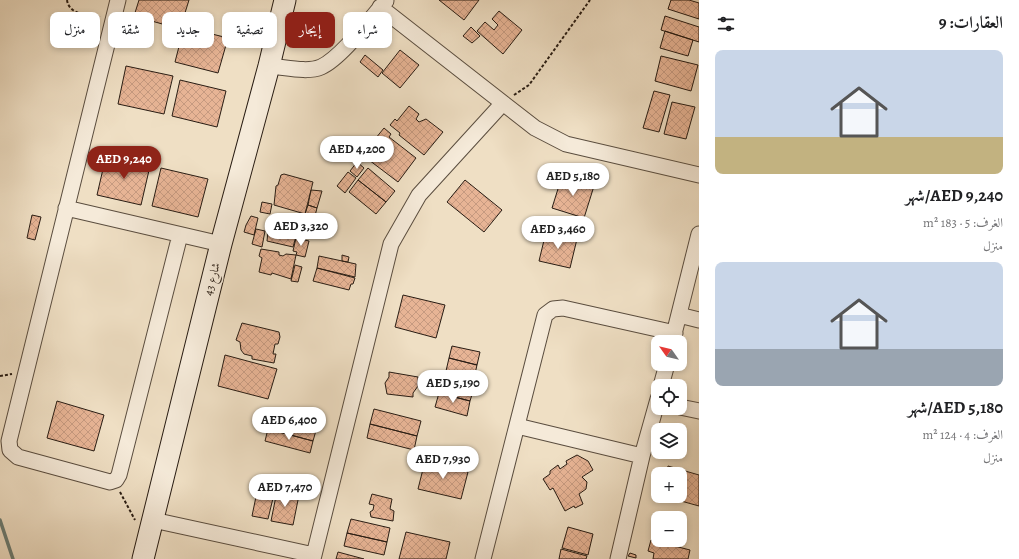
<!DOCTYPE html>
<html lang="ar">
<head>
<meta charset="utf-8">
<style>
	body { margin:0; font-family:Alegreya,Amiri,serif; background:#f2f2f2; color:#202124; direction:rtl; height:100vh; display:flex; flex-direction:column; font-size:15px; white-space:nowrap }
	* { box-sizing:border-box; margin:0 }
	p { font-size:13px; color:#757577 }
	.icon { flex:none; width:22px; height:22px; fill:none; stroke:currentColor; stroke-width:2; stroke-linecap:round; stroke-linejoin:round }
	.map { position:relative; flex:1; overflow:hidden; direction:ltr }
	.panel { display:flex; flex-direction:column; background:#fff; width:320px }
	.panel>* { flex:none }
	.guide { position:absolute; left:12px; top:12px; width:380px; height:36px; direction:rtl; display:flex; gap:8px }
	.needle { width:26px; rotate:304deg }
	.controls { position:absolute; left:651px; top:335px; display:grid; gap:8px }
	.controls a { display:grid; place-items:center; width:36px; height:36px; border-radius:8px; background:#fff; box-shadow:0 2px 6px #0003; font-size:20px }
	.price { position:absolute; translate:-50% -34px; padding:0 9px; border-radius:14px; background:#fff; color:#222; font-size:13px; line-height:26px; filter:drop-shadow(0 1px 2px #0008) }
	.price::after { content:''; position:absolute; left:50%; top:24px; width:12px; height:9px; margin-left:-6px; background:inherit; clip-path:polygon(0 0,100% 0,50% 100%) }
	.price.active { background:#8f2418; color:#fff }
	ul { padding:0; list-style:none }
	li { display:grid; align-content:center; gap:8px; height:212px; padding:0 16px }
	li span { display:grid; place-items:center; height:124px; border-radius:8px; color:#555 }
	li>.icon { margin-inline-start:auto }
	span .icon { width:72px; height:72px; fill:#fffc; stroke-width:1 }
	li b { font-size:17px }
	h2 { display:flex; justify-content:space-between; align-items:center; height:48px; padding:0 16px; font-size:17px }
	.pill { padding:0 14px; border-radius:8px; background:#fff; box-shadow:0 2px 6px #0003; font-size:14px; line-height:36px }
	.pill.active { background:#8f2418; color:#fff }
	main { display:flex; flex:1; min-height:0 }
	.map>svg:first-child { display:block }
</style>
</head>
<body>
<main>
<section class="panel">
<h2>العقارات: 9<svg class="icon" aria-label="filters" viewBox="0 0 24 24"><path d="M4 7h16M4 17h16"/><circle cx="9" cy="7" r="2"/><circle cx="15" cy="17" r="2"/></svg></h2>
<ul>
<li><span style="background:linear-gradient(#c9d6e8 70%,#c2b280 0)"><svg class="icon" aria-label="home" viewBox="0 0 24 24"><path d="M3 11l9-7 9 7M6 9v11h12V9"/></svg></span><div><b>AED 9,240/شهر</b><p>الغرف: 5 · 183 m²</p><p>منزل</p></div></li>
<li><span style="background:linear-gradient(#c9d6e8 70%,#9aa5b1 0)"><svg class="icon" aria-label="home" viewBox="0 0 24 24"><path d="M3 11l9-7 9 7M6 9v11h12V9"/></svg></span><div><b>AED 5,180/شهر</b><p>الغرف: 4 · 124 m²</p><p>منزل</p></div></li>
</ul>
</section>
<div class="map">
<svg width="699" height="559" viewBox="0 0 699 559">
	<defs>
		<pattern id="building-cross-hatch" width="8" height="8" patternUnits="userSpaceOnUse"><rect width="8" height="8" fill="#e7b495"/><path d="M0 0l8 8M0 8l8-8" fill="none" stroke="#c69a80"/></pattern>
	</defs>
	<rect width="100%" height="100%" fill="#efdfc4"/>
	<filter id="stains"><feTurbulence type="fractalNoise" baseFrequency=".005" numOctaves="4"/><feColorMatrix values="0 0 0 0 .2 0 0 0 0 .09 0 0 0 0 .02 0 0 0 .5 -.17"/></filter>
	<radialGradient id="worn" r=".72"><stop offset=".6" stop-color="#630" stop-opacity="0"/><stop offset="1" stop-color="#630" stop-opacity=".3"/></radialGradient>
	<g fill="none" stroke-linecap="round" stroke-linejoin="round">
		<path stroke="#6c7d74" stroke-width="3.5" d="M0 520 13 559"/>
	</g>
	<path fill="url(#building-cross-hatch)" stroke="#281c13" d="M139 0H189L180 29 134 16Z
		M439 0H479L464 20Z
		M671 0H689L699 3V19L668 9Z
		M499 11 522 30 503 54 477 31 485 22 494 30 498 25 492 19Z
		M665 16 699 27V42L661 30Z
		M184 27 228 38 218 73 175 62Z
		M471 27 480 36 472 43 463 36Z
		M665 31 693 40 688 56 660 48Z
		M400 50 419 65 400 88 382 73Z
		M365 55 383 70 378 77 360 62Z
		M661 56 698 65 691 91 655 81Z
		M126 66 173 76 164 114 118 104Z
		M180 80 226 91 217 127 172 116Z
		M654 91 670 95 659 132 643 128Z
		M672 102 695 107 686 139 664 134Z
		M409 106 419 114 416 119 419 122 426 119 443 132 424 155 399 135 400 133 390 125 395 119 397 121Z
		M384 128 391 134 389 137 416 158 398 182 365 157 374 146 371 144Z
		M106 156 150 166 141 205 97 195Z
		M357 162 364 168 357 177 350 171Z
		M161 168 208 179 198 217 152 206Z
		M368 168 395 191 386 202 358 180Z
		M348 172 356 178 345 193 337 186Z
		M284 174 313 182 305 214 274 205 276 186 278 185 281 175Z
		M562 176 594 186 584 218 552 208Z
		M358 180 386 202 376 214 349 192Z
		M465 180 502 210 484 232 447 202Z
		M311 190 322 191 317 208 308 205Z
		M262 202 272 204 270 214 260 212Z
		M308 205 317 208 315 216 305 214Z
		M32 215 41 217 35 240 27 238Z
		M251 216 258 218 254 235 244 232 246 225Z
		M308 217 314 219 313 225 307 223Z
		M269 221 284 225V227L291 229 292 227 303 229 302 234 297 233 293 247 267 241Z
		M256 229 265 231 262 247 252 244Z
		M546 232 577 239 570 268 539 261Z
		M296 238 309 241 305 257 296 255 297 252 293 251Z
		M261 249 279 252V255L283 256 286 254 296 255 291 279 272 273 271 275 259 272 262 258 259 256Z
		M342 255 349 257 348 262 342 261Z
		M319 256 356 264 355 277 317 268Z
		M295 265 302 267 298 282 291 281Z
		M317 268 355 278 353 284H351L349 290 313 281Z
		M403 295 445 305 436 338 395 327Z
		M242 323 279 332 280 337 278 344H275L273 354H276L274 363 252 359V356L244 354 241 350 240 342 236 340Z
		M452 346 480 352 477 365 449 358Z
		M225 355 277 369 268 399 218 386Z
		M449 358 477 365 474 378 446 371Z
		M389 372 418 377V386L413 393V397L387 394 385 383 389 377Z
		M442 380 474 388 470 401 439 393Z
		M439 393 470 401 467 416 435 407Z
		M57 401 104 415 94 451 47 438Z
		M374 409 421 421 417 436 370 424Z
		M272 415 317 427 313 441 268 429Z
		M370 424 417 436 414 450 367 438Z
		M268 429 313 441 310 453 265 441Z
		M577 455 588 461 593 470 582 477 587 482 586 489 579 494 583 504 575 508 574 506 565 511 553 488 550 490 543 479 550 474V471L558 465 560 469 567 464 566 461Z
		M425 461 468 472 461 499 418 489Z
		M668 466 699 475V506L663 496H680V474H666Z
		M258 487 275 490 268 519 252 516Z
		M277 491 299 495 293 525 271 521Z
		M372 494 392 499 390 509 394 511 393 521 371 517 370 512 373 510 374 505 369 504Z
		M351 519 390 528 387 542 347 533Z
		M568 527 593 534 588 555 562 548Z
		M406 532 450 542 446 559H399Z
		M347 533 387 542 384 555 344 546Z
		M651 540 690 550 688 559H653L654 553 648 551Z
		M561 549 587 556 586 559H559Z
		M338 552 364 559H336Z
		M630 553 636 555V558L628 556Z"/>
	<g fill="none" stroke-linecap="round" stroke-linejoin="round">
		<defs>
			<path id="street" d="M118 0 9 441 10 450 18 457 110 482 116 480 119 475 180 235
				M380 7 535 128 566 144 699 175
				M269 66C285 67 307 73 321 67 341 58 371 18 386 1
				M66 208 221 244
				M679 315 699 320
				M672 342 699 234
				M661 386 667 364
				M680 407 699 411
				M517 426 642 456
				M153 520 314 555
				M313 559 391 244 419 195 503 103
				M483 559 545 315 553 309 563 308 675 333
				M618 559 642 456 658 399"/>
			<path id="secondary" d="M143 559 221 244 269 66 285 0"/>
		</defs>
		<use href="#street" stroke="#5a4d3f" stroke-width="17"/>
		<use href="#secondary" stroke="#281c13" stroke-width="23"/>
		<path stroke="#281c13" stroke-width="2" stroke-dasharray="3 2" stroke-linecap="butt" d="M67 0C69 15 88 15 100 17
			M514 95 529 85 590 0
			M0 376 12 374
			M120 492 135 520"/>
		<use href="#street" stroke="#f5ead9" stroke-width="15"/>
		<use href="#secondary" stroke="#f5ead9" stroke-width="21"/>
	</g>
	<g text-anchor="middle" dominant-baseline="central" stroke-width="3" stroke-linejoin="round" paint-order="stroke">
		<g font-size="12" fill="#281c13" stroke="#f5ead9">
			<text transform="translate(212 279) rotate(-76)">شارع 43</text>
		</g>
	</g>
	<rect width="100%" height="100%" filter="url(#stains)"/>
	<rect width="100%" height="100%" fill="url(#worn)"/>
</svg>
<div class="controls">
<a><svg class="needle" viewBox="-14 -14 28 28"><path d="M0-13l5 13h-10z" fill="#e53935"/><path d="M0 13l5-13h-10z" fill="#757577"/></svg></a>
<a><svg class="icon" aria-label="locate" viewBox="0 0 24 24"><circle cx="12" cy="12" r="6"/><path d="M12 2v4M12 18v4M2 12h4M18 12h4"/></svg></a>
<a><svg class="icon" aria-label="layers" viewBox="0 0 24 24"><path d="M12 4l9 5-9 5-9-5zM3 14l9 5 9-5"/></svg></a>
<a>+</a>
<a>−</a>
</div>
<b class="price" style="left:357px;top:170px">AED 4,200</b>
<b class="price active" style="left:124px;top:180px">AED 9,240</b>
<b class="price" style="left:573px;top:197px">AED 5,180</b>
<b class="price" style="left:301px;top:247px">AED 3,320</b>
<b class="price" style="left:558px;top:250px">AED 3,460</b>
<b class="price" style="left:453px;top:404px">AED 5,190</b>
<b class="price" style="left:289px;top:441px">AED 6,400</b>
<b class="price" style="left:443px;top:480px">AED 7,930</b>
<b class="price" style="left:285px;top:508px">AED 7,470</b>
<div class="guide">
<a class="pill">شراء</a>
<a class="pill active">إيجار</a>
<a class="pill">تصفية</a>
<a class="pill">جديد</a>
<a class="pill">شقة</a>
<a class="pill">منزل</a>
</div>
</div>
</main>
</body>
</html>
